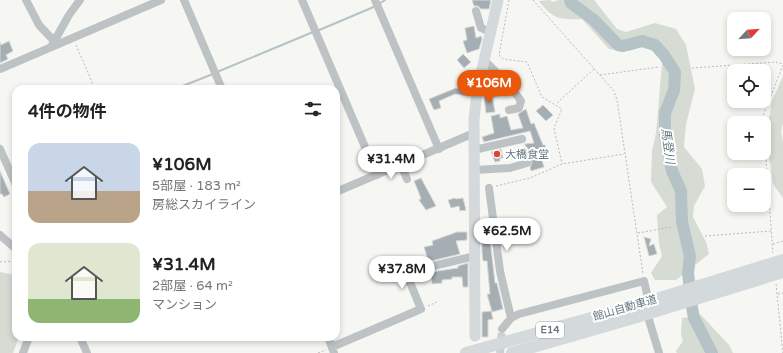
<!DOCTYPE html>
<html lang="ja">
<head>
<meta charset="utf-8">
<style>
	body { margin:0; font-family:"Varela Round","Noto Sans JP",sans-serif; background:#f2f2f2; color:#222; height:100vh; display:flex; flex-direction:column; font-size:15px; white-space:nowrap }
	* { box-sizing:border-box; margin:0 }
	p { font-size:13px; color:#767676 }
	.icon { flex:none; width:22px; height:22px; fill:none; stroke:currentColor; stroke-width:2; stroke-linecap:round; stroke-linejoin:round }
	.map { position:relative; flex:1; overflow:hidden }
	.drawer { position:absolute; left:12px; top:85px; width:328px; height:256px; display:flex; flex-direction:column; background:#fff; border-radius:12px; box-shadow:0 2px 6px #0003 }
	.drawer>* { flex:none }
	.needle { width:26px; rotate:64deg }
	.buttons { position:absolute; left:727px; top:12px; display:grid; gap:8px }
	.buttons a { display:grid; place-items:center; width:44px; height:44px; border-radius:8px; background:#fff; box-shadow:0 2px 6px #0003; font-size:20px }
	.price { position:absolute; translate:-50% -34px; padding:0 9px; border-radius:14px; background:#fff; color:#222; font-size:13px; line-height:26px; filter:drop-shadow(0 1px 2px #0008) }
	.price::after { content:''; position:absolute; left:50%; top:24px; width:12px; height:9px; margin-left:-6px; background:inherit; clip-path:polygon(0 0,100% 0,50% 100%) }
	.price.selected { background:#ea580c; color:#fff }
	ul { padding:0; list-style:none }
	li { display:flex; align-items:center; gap:12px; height:100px; padding:0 16px }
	li span { display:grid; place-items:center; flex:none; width:112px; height:80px; border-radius:12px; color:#555 }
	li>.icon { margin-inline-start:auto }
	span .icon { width:48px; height:48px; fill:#fffc; stroke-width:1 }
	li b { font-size:17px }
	h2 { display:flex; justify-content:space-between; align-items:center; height:48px; padding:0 16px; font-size:17px }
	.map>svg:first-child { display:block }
</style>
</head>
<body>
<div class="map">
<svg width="783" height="353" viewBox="0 0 783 353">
	<rect width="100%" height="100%" fill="#f6f6f3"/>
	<path fill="#d6dbd3" d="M550 0 553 2 558 0H594L617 29 626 32 655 23 676 29 686 45 695 89 686 124 684 147 702 169 705 186 694 206 693 217 706 242 709 254 676 280H655L651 273 662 256 659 243 657 215 667 207 651 182 652 151 656 133 663 53 649 45 629 51 609 49 582 19C559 20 553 19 539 1Z
		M783 76V123L781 131 783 142V198L773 184 766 134 772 101Z
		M0 272 16 275V337H19L13 353H0Z
		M701 315 729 345 733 353H677L676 351 683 341 681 334 682 318Z"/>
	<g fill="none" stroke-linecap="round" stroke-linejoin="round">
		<path stroke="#b5c3c6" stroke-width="2" d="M379 4 385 0
			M317 31 376 6
			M217 72 313 32
			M175 89 213 74
			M13 159 16 158"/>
		<path stroke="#b5c3c6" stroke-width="12" d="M570 0 571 3 594 20 618 45 623 46 642 41 655 45 664 55 675 72 674 90 665 113V136L672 171 681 191 682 222 690 256 688 273 692 307 694 318 712 353"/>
	</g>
	<path fill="#a4aeb3" stroke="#d8d8d6" d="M472 0H491L489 9H481L478 6H474Z
		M474 26 476 38 481 36 482 39 479 49 467 53 463 41 467 40 465 28Z
		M9 41 13 51 6 55 8 59 0 63V42L1 45Z
		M463 54 471 62 464 68 457 60Z
		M498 82 502 85 504 95 493 97 490 83Z
		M456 88 468 91V96L455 94 439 101 441 108 434 110 429 99Z
		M492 95 495 112 486 113 484 96Z
		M543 105 553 115 546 121 536 111Z
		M526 109 531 124 534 123 543 145H545L547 152 540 154 544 167 531 171 530 168 532 162 527 158 525 144 534 143 530 131 484 142 482 137 494 133 491 116 500 114V118L507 116 511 130 523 128 518 114Z
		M501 149 503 158H500V161L495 162 491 152Z
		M0 171 10 194 4 197 2 194H0Z
		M421 178 436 206 426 210 419 200 421 199 419 193 414 181Z
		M455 198 456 199 463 198 466 210 460 211 459 206 451 208 448 200Z
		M457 232H467V240L456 241 460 254 431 261 430 259 428 260 424 247 433 245 432 241Z
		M644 237 651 239 649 246 654 244 657 254 649 256Z
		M490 239 495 283H497L503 309 492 312 487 294H490L487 261H483L482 252V240Z
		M468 263V287H463L462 277H452V279L442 280V283L432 284 431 272 458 268V266Z
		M491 311 493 319 488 320V337H482V312Z"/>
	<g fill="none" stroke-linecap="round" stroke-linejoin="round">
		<path stroke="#cbd0d1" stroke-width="8" stroke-dasharray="8 4" stroke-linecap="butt" d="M500 353 502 329"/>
		<path stroke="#b8bbbd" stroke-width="1" stroke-dasharray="2 2" stroke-linecap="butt" d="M509 0 499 55 503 59 527 62 542 97 562 109 554 128 562 164
			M533 0 614 91 617 100 643 274
			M76 45 95 89
			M692 68 776 62 783 64
			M600 75 659 67
			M557 103 594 69
			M763 123V116L783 65
			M764 132 773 253
			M496 186 530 178 562 164 624 154
			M638 233 671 227
			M705 236 771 231
			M773 244 783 241
			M0 262 16 261
			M776 284 783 353
			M778 294 783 293
			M428 306 437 302
			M318 353 326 350"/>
		<path stroke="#bdc2c5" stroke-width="8" d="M26 0 39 25 54 41
			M184 0 222 89
			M302 0 377 175
			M375 0 439 149
			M476 11 481 28 491 32
			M51 47 69 15 80 0
			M484 60 511 87 521 101 519 108 509 110
			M0 69 161 0
			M0 149 16 185
			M474 150 522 139
			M401 165 407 179
			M474 170 510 168 527 163
			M489 188 500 271 511 318
			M336 192 474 133
			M0 235 16 249
			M649 320 659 353
			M502 329 511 318 519 314 644 281 647 294
			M80 337 87 353
			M328 337 334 353
			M332 347 421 309 407 275 408 272 475 256
			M23 353 29 337"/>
		<path stroke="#d4d9dc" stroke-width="11" d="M475 336 474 120 477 91 498 0"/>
		<path stroke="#d4d9dc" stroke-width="12" d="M466 353 634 306 783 260
			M512 353 637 317 783 272"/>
	</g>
	<circle fill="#de482c" stroke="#fff" stroke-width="1.5" cx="497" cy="154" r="4"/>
	<g text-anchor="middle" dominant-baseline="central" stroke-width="4" stroke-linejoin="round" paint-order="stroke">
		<rect fill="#fff" stroke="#94a1a8" stroke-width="1" x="536" y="322" width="28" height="16" rx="3"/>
		<g font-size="10" font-weight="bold" fill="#667983">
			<text x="550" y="330">E14</text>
		</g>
		<g font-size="11" fill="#667983" stroke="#fff" text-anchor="start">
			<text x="505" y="154">大橋食堂</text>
		</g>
		<g font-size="11" fill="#667983" stroke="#fff">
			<text transform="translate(625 308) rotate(-16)">館山自動車道</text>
		</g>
		<g font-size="12" font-style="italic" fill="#627a7f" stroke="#fff">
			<text transform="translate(668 146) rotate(82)">馬登川</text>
		</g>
	</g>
</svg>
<div class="buttons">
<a><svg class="needle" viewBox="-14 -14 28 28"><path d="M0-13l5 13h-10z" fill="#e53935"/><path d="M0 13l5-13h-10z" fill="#767676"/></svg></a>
<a><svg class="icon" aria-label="locate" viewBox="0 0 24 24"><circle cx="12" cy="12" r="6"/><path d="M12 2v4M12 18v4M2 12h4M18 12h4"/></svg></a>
<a>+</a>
<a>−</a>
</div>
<b class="price selected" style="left:489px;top:104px">¥106M</b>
<b class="price" style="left:391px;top:180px">¥31.4M</b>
<b class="price" style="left:507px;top:252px">¥62.5M</b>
<b class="price" style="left:402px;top:290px">¥37.8M</b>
<section class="drawer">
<h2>4件の物件<svg class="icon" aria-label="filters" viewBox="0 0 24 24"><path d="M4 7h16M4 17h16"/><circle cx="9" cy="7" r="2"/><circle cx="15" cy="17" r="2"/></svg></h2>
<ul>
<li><span style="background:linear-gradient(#c9d6e8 60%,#b9a48a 0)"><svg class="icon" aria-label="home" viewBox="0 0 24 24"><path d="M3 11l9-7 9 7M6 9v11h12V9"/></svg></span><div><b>¥106M</b><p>5部屋 · 183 m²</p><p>房総スカイライン</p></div></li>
<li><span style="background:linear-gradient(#dfe7d0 70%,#8fb573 0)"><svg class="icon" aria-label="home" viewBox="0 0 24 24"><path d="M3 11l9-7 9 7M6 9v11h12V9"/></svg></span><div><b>¥31.4M</b><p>2部屋 · 64 m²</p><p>マンション</p></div></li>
</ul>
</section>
</div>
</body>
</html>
